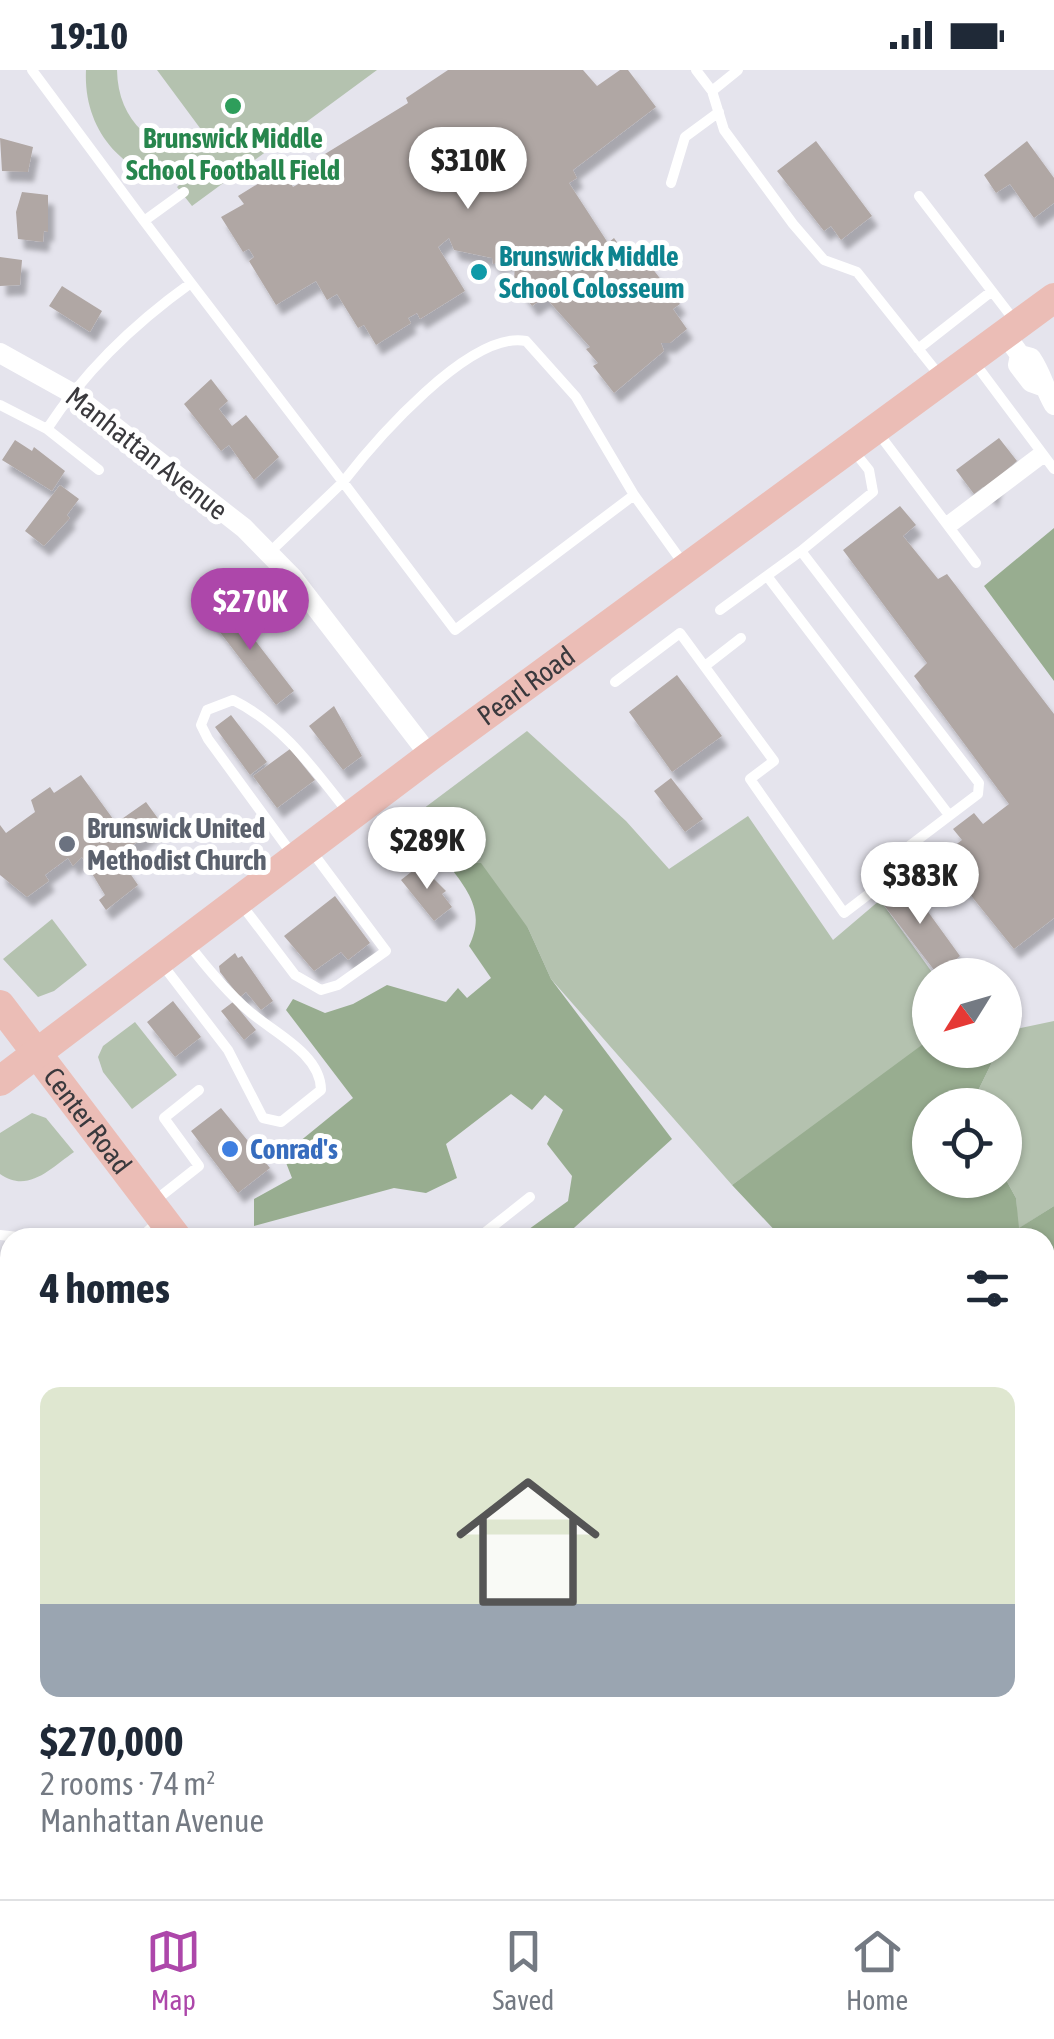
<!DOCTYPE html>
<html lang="en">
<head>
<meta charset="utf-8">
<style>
	body { margin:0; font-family:"Asap Condensed",sans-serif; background:#f2f2f3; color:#1f2937; height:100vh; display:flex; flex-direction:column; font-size:38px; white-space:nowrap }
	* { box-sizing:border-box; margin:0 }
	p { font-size:32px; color:#747a83 }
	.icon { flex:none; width:55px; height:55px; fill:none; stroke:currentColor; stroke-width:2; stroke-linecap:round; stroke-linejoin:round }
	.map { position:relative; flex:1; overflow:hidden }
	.drawer { position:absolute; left:0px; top:1158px; width:1055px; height:672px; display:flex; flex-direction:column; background:#fff; border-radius:30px 30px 0 0; box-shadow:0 2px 8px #0004 }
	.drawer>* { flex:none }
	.needle { width:65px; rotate:233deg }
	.buttons { position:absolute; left:912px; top:888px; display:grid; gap:20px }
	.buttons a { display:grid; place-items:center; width:110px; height:110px; border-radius:50%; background:#fff; box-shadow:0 2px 8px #0004; font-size:50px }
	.price { position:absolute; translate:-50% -85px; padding:0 22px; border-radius:35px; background:#fff; color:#222; font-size:32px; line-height:65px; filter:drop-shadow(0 2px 5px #0008) }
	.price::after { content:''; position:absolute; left:50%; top:60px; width:30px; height:22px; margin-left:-15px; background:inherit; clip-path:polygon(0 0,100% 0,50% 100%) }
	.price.on { background:#ad47aa; color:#fff }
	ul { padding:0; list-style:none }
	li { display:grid; align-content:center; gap:20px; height:530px; padding:0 40px }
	li span { display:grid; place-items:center; height:310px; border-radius:20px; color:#555 }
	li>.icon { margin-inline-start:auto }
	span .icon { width:180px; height:180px; fill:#fffc; stroke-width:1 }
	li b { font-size:42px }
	h2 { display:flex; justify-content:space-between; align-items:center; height:120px; padding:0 40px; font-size:42px }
	.status { display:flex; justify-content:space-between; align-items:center; height:70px; padding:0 50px; background:#fff; direction:ltr }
	.status svg { height:28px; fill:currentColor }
	.menu { display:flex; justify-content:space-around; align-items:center; height:140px; border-top:2px solid #e0e1e3; background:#fff; font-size:28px; color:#747a83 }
	.menu a { display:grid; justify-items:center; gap:5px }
	.menu .on { color:#ad47aa }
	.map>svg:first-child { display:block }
</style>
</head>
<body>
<div class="status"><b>19:10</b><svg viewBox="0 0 49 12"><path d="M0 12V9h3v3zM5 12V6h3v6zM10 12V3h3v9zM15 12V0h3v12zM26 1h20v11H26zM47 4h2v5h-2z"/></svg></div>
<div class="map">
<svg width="1054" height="1829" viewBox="0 0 1054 1829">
	<defs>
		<filter id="shadow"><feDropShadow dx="6" dy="10" stdDeviation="2.5" flood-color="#0004"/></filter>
	</defs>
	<rect width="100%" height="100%" fill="#e5e4ed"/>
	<path fill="#b4c2af" d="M86 0H117C118 58 163 89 217 81L157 0H377L192 136 177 117 182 112C123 107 83 60 86 0Z
		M527 661 626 751 669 799 748 746 833 870 880 830 934 905H930V973L732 1115 551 909 528 858 459 792 448 794 415 745Z
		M52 849 87 895 54 921 38 927 3 889Z
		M1054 951V1136L1018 1159 1016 1128 1005 1108V1035H971L998 980H1005L1007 961Z
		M135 952 177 1005 132 1039 103 1002 98 987 103 976Z
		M32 1043 46 1048 74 1082C51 1098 28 1124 0 1104V1063Z
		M10 1281V1575L0 1584V1288Z"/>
	<path fill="#98ad90" d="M1054 458V611L984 516Z
		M481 793 528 858 551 909 672 1069 564 1167H518L568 1131 572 1106 547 1074 563 1040 545 1025 532 1040 511 1024 446 1074 457 1108 426 1123 394 1118 254 1156V1129L292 1108 283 1085 353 1028 286 940 293 929 325 943 353 934 387 915 446 932 458 918 467 928 491 908 469 876C486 842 468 821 448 794Z
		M930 969V980H998L971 1035H930V1110L1005 1108 1016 1128 1019 1158 1054 1136V1361L1045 1377V1168L781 1167 732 1115Z"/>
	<path fill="#b0a7a4" filter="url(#shadow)" d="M448 0H583L597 16 620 0H628L656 37 573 100 577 108 569 113 608 173 614 168 624 182 619 186 626 195 641 184 680 234 673 239 687 259 670 273H661L664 281 614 323 593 296 598 293 586 279 590 277 545 227 532 236 514 212 515 190 493 194 492 188 454 180 449 168 438 177 465 221 420 249 417 243 408 248 411 253 376 275 364 255 358 258 337 224 327 230 316 211 276 235 249 191 254 187 249 179 243 182 221 147 244 134 238 126 282 99 293 117 300 113 294 103 408 33 406 28Z
		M0 68 33 77 28 102 2 101Z
		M816 71 872 146 841 170 831 156 824 161 777 101Z
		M1027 71 1054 108V133L1034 148 1010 114 996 123 984 105Z
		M22 122 48 125V162L44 161 43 172 18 169 16 142Z
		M0 187 22 190 20 215 0 216Z
		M62 216 102 241 90 262 49 236Z
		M211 309 228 331 219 339 232 356 246 345 279 387 254 410 229 375 221 381 184 334Z
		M999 368 1017 391 997 408 992 428 983 417 974 424 956 400Z
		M15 370 32 381 34 377 65 401 52 421 2 390Z
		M60 415 79 429 67 445 70 448 44 476 25 461Z
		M900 436 916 455 903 466 938 509 947 504 1054 644V848L1014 879 940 787 962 770 953 759 974 743 983 754 1009 734 914 606 927 593 843 480Z
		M224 530 294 621 276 635 206 544Z
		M677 605 722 666 672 702 629 642Z
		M334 636 362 686 343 700 309 656Z
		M231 645 267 692 250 705 215 657Z
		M290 679 315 710 277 738 253 706Z
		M81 705 116 753 146 732 162 754 118 786 138 815 106 840 99 830 105 825 82 787 73 796 68 788 45 805 49 811 27 827 0 805V755L6 763 35 742 31 730 50 717 54 723Z
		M671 708 703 749 685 762 654 721Z
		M420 795 446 821 442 824 452 837 434 851 401 810Z
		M905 810 960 886 938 905 880 830Z
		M335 826 370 873 348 890 341 882 314 901 284 866Z
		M235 883 238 888 242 886 273 931 261 940 246 922 240 927 220 902 219 896Z
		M173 931 201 967 175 987 147 952Z
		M233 932 256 960 244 970 221 941Z
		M221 1038 270 1098 238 1123 191 1061Z"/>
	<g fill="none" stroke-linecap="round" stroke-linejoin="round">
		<path stroke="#fff" stroke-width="10" d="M32 0 144 151 184 122
			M696 0 712 21 724 60 793 154 824 190 857 202 940 306
			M712 21 738 0
			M671 113 685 67 719 42
			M919 126 1014 250
			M144 151 191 213
			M918 279 992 221
			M974 292 1054 399
			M0 335 47 359 99 400
			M47 359C84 302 135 253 191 213L343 412C374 372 470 260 526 271L576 327 634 425 685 496
			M876 360 976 493
			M853 380 869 400 873 422 801 481 979 713 978 724 908 777
			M946 452 1040 381
			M951 458 1045 387
			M270 482 343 412 455 560 634 425
			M767 506 949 745
			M720 540 801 481
			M705 596 741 568
			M615 612 680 563 774 691 750 709 844 843 916 788
			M292 784 208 669 201 655 207 640 233 630C284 655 315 701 350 745
			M241 834 295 905 321 920 338 915 386 881 310 779
			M162 894 228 980 263 1048 281 1052 321 1020C321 984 273 962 250 942 226 921 206 897 187 872
			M152 1133 199 1096 164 1048 199 1020
			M0 1165 27 1168
			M140 1168 158 1152
			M478 1168 530 1127
			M0 1276 10 1269"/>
		<path stroke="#fff" stroke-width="20" d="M1005 264 1020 285 1018 295 1031 312 1042 316
			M0 283 70 322 244 458 293 508 430 686
			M1020 285 1031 288C1042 304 1044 318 1054 335
			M1045 1580 1054 1573
			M493 1829 505 1820
			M708 1829 721 1820"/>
		<g stroke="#ebbdb6" stroke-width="30">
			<path id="s1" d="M0 935 177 1168"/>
			<path id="s2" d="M0 1011 430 686 1054 228"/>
			<path d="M678 1820 685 1829"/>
		</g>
	</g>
	<circle fill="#2e9e5b" stroke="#fff" stroke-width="4" cx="233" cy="36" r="10"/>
	<circle fill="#0f9aa8" stroke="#fff" stroke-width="4" cx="479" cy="202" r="10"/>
	<circle fill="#6b7280" stroke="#fff" stroke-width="4" cx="67" cy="774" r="10"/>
	<circle fill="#3f7fe0" stroke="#fff" stroke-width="4" cx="230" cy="1079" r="10"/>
	<g text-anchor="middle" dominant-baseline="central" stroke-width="10" stroke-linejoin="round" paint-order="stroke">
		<g font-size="28" font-weight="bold" fill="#27864d" stroke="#fff">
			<text x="233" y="68">Brunswick Middle<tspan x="233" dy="32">School Football Field</tspan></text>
		</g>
		<g font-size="28" font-weight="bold" fill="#0d838f" stroke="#fff" text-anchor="start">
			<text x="499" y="186">Brunswick Middle<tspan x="499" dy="32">School Colosseum</tspan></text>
		</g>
		<g font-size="28" fill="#3a393d" stroke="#fff">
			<text transform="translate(147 383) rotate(38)">Manhattan Avenue</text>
			<text stroke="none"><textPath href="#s2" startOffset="658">Pearl Road</textPath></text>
			<text stroke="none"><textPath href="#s1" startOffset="145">Center Road</textPath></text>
		</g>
		<g font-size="28" font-weight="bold" fill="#5b616d" stroke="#fff" text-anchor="start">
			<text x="87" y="758">Brunswick United<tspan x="87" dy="32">Methodist Church</tspan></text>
		</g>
		<g font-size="28" font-weight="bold" fill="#366cbe" stroke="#fff" text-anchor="start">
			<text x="250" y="1079">Conrad's</text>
		</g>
	</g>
</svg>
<div class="buttons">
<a><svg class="needle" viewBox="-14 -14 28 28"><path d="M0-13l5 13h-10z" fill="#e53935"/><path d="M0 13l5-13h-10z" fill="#747a83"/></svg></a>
<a><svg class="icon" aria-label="locate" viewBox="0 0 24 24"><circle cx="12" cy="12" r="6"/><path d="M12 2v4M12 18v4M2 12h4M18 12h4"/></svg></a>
</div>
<b class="price" style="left:468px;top:142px">$310K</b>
<b class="price on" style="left:250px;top:583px">$270K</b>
<b class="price" style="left:427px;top:822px">$289K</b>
<b class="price" style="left:920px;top:857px">$383K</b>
<section class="drawer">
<h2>4 homes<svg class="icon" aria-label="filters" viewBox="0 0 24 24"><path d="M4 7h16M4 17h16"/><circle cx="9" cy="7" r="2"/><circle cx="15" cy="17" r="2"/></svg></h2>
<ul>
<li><span style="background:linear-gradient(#dfe7d0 70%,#9aa5b1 0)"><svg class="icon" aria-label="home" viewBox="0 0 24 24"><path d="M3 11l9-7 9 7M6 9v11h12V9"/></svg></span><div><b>$270,000</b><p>2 rooms · 74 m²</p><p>Manhattan Avenue</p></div></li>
</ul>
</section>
</div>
<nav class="menu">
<a class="on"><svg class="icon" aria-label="map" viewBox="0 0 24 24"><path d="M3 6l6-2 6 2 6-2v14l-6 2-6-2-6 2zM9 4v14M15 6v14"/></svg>Map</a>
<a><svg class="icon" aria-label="saved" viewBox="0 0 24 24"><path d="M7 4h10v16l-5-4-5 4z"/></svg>Saved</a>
<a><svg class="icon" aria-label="home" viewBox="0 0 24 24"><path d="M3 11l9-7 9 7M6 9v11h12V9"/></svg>Home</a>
</nav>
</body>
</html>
